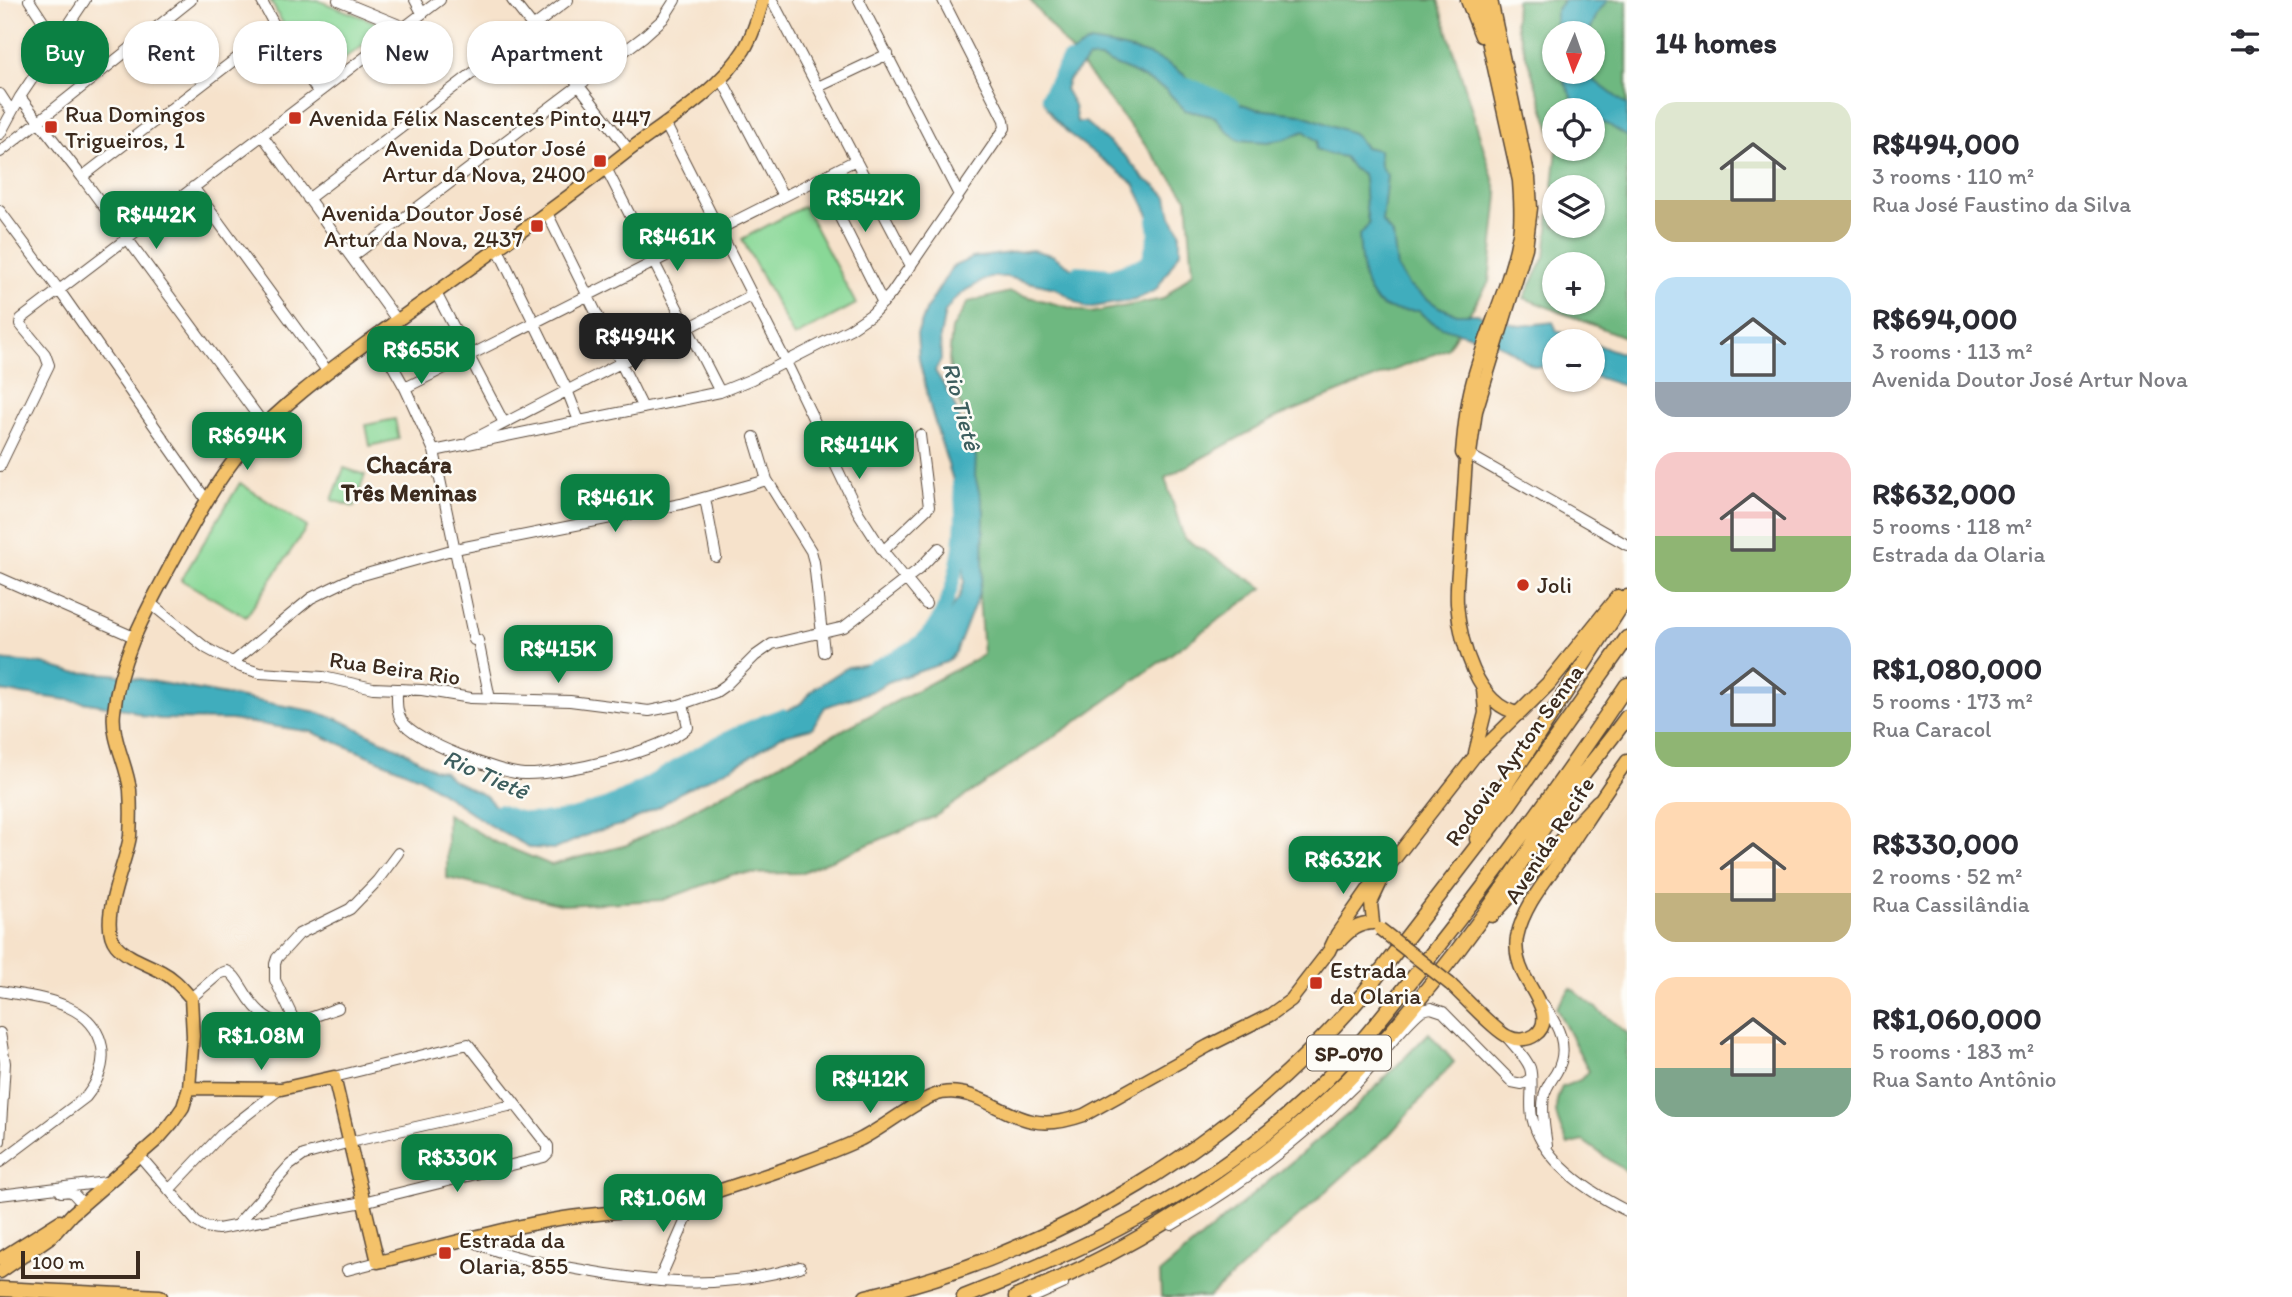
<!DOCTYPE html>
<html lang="en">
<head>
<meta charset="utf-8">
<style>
	body { margin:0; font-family:Itim,sans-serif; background:#f7f7f7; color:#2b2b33; height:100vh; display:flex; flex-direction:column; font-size:26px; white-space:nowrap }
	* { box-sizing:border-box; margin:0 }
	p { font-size:23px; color:#7c7c81 }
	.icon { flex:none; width:38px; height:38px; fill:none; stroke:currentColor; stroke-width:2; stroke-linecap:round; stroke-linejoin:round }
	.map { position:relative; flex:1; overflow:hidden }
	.sheet { display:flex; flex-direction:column; background:#fff; width:665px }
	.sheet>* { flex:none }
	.hud { position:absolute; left:21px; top:21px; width:665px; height:63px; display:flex; gap:14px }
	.needle { width:46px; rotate:182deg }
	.tools { position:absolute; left:1542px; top:21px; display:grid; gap:14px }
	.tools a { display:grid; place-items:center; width:63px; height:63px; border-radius:50%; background:#fff; box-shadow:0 2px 5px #0004; font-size:35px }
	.scale { position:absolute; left:21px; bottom:18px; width:119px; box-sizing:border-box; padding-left:7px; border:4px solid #3b2a1e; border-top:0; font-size:19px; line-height:24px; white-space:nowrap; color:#3b2a1e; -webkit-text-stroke:5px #fdfcf7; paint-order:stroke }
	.price { position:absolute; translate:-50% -60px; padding:0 16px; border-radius:14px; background:#0b8043; color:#fff; font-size:23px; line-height:46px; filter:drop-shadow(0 2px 4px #0008) }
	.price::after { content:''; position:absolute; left:50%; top:42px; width:21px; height:16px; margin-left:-10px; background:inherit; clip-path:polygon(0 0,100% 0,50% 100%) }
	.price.on { background:#222; color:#fff }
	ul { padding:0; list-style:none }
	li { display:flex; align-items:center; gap:21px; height:175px; padding:0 28px }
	li span { display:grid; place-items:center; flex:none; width:196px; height:140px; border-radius:21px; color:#555 }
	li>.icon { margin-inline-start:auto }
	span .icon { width:84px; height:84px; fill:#fffc; stroke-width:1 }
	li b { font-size:30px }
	h2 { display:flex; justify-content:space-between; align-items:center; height:84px; padding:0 28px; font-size:30px }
	.pill { padding:0 24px; border-radius:28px; background:#fff; box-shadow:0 2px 5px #0004; font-size:24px; line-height:63px }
	.pill.on { background:#0b8043; color:#fff }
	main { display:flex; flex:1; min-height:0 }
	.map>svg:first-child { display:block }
</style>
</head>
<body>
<main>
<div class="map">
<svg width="1627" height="1297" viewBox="0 0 1627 1297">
	<rect width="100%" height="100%" fill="#fdfcf7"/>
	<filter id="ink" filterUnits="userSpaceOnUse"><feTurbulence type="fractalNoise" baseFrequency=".0143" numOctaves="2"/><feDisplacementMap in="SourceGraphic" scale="14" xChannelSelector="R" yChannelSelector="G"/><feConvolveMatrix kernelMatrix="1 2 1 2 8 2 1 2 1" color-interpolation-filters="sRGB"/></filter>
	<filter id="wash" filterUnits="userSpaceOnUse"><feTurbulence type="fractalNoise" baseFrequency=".00686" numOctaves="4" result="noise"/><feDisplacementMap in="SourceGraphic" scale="28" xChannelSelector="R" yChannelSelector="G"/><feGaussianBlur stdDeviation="1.57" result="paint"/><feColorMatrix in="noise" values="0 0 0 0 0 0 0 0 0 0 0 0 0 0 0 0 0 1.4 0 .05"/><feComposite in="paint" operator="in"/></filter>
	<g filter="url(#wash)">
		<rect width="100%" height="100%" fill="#f6e2cb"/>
		<path fill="#89d897" stroke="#62815a" stroke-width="2" d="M270 0H317L383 25 384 30 318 78 292 40Z
			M804 206 856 304 794 337 742 239Z
			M395 419 399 439 370 446 366 425Z
			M344 468 365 475 354 507 332 500Z
			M240 483 307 527 246 617 181 580Z"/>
		<path fill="#6eb880" stroke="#54714f" stroke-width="2" fill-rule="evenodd" d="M1030 0H1438L1498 195 1489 282 1447 349 1275 418 1165 478 1184 538 1263 588 1086 715 934 817 800 873 734 874 663 900 563 905 447 878V814L495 842 551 865 627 845 983 655 967 420 952 387 949 359 952 329 968 302 1010 292 1090 313 1163 299 1193 272 1187 198Z
			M1516 0H1627V338L1524 298 1545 257 1557 149H1592V110H1554V139L1515 22ZM1554 33H1592V72H1554ZM1554 187H1592V226H1554ZM1554 264H1592V303H1554Z
			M1571 988 1627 1033V1172L1583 1141 1568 1145C1558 1122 1550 1112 1562 1087L1580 1080 1589 1071 1556 1008Z
			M1429 1033 1454 1062 1389 1135 1209 1297H1161L1160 1273 1354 1109Z"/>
		<path fill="#3fadbd" stroke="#3d6c6e" stroke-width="2" d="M1564 0H1608L1597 14 1589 33H1555L1556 10Z
			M1090 42C1144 50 1171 57 1209 98L1219 97 1257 109 1300 114 1353 133 1365 147 1379 150 1380 166 1387 175 1382 222 1393 235 1397 268 1409 286 1439 307 1457 314H1477L1520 326 1553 322 1557 331 1588 341H1554V366C1549 366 1542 367 1537 367 1526 365 1515 352 1504 347 1477 333 1438 334 1419 311 1410 310 1399 312 1390 309 1361 301 1361 261 1359 236L1369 224C1363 205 1367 191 1363 174L1353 169 1344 157 1328 154 1316 149 1317 141 1304 131 1286 139 1267 142 1239 140 1227 131 1215 117 1185 110 1165 89 1132 72 1100 59 1089 58 1068 80 1065 89 1074 105 1077 122H1085L1127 158 1144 179 1156 186 1167 197 1171 216 1180 231V252L1156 290 1135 300 1087 308 1055 288 1006 277H990L966 290 954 300 945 312 940 337 941 360 935 371C948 391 965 419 962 442L976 456 975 476 984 510 983 572 979 593 956 652 947 662 888 682 872 691 825 707 812 728 781 736 742 762 679 793 661 806 625 824 594 832 555 849 531 848 492 827 419 777 312 732 231 720 160 719 143 716 131 710 76 701 0 691V660L43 664 71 672 113 674 312 711 338 719 404 751 433 769 444 771 451 779 486 796 496 807 514 816 520 823C536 826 554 827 566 815L595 813 603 803 624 790 640 793 755 726 800 704 815 688 848 667 888 661 928 639 959 598 964 582 960 503 931 410 919 359 917 334 927 308 952 267 972 258 1032 250 1052 255 1072 268 1109 275 1133 273 1146 266 1154 254 1155 238 1151 219 1134 184 1068 133 1053 117 1043 100C1053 90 1059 79 1060 64L1072 53Z
			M1560 72H1591L1592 79 1627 105V137L1609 125 1593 120 1592 110 1577 108Z
			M1592 343 1627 355V387L1593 376Z"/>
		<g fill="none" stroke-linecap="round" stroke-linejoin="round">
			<path stroke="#3fadbd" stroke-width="14" d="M1187 84 1233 104
				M1053 103 1048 96 1068 60
				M1077 272 1111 275 1148 262 1156 233 1154 220
				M868 671C884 661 906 654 920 642 956 612 968 527 959 484
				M499 811C564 842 644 786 698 754 725 738 753 725 782 715"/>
		</g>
	</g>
	<g filter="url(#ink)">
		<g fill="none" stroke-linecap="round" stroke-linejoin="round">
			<defs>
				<path id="minor" d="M29 0 56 41
					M261 0 276 28 318 92
					M338 0 404 27
					M415 0 422 13
					M512 0 629 150
					M772 0 911 266
					M859 0 959 195
					M721 78 783 196
					M818 87 888 54
					M0 94 11 111
					M20 97 82 177 265 426
					M665 123 786 362 858 512 883 551 926 604
					M0 134 20 97 85 0
					M262 135 397 320
					M0 152 191 0
					M606 168 720 392
					M82 177 276 28
					M820 178 883 303
					M193 187 328 372
					M308 199 568 0
					M0 211 59 290 207 501
					M547 213 643 408
					M498 249 567 390 579 421
					M352 257 643 37 663 19 675 0
					M436 293 504 423
					M376 336 405 388 434 451 474 640
					M405 388 856 160
					M754 437 767 480 811 551 814 562 824 652
					M470 441 752 295
					M434 451 720 392 752 379 850 329 872 314 891 294 1005 128 1004 120 943 0
					M1466 453 1627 545
					M0 466 49 365 45 354 20 324 21 319 440 0
					M705 498 716 557
					M883 551 929 507 920 435
					M0 578 134 637
					M150 603 206 648 241 667 260 673 323 677 373 688 422 690 471 698 570 701 649 711 679 705 716 692 726 685 755 656 772 644 844 627 919 569 939 548
					M478 640 490 699
					M232 663 311 598 352 578 455 549 681 504 767 480
					M397 689C397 700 396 712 402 721 415 741 499 773 524 774 561 775 661 752 688 727L683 704
					M0 991C37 998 93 1001 102 1047 105 1066 98 1082 86 1097L0 1162
					M191 998 219 974 227 971C235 974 239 984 244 991 272 1038 294 1023 338 1008
					M1543 1004C1558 1025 1571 1048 1556 1073 1551 1081 1545 1088 1544 1097 1541 1112 1545 1130 1547 1146
					M295 1022 275 980V964L277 958 299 934 350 909 377 881 398 853
					M0 1033 5 1063 0 1141
					M1507 1037C1514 1046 1526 1057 1530 1068 1534 1081 1529 1102 1532 1117 1542 1162 1589 1192 1627 1211
					M139 1155 196 1221 205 1227 218 1229 363 1202 544 1157 548 1153V1146L468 1044 334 1077
					M169 1190 221 1135 280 1089
					M61 1192 71 1191 83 1204
					M0 1195 106 1182
					M1172 1225C1238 1187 1300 1140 1354 1086 1376 1064 1399 1028 1422 1010L1431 1008 1443 1012 1512 1082 1522 1084 1530 1079
					M236 1226 290 1165 304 1155 350 1142 513 1105
					M470 1240C507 1258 548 1264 588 1271 669 1285 720 1289 800 1267
					M347 1270 378 1262
					M659 1281 695 1199
					M1034 1297 1063 1284"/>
				<path id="major" d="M1467 0 1481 36
					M1491 0 1529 178 1531 208 1526 248 1476 411 1470 454 1466 459C1464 489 1462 520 1460 550 1458 568 1456 586 1457 604 1460 640 1477 707 1519 713
					M1464 456 1462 453C1464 429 1466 406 1472 384 1485 333 1510 286 1519 234 1522 217 1520 198 1519 181L1479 0
					M1475 753 1485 713 1483 689
					M1373 923 1371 903 1380 884
					M1339 942C1350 930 1357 924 1373 923
					M1450 984C1462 995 1497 1033 1509 1037 1517 1041 1528 1040 1535 1035 1557 1020 1530 989 1523 973 1518 962 1515 949 1517 937 1524 904 1549 877 1567 850 1587 820 1606 790 1627 761
					M189 1088 281 1089 334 1077 378 1262C439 1247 501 1228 564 1218 609 1211 655 1212 700 1197 753 1179 808 1163 859 1140 884 1128 918 1098 942 1093 974 1087 1002 1115 1032 1121 1050 1125 1067 1121 1084 1115L1208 1046 1270 1015 1291 1000 1329 951 1337 934 1379 874 1389 866 1474 757 1519 713
					M0 1259 60 1221
					M0 1272 53 1235 72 1214 158 1139 172 1123 183 1107 189 1088 193 1036 191 998C182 988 174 978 162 972 148 964 127 958 116 945 97 922 126 865 130 836 131 821 131 805 130 790 127 764 111 739 114 712 119 660 144 615 168 570 191 528 214 483 245 446 283 403 331 369 377 335 460 275 544 217 624 154 663 124 718 92 744 50 753 35 758 17 763 0"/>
				<path id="highway" d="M1519 713 1548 684 1618 597
					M1477 839 1485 817 1627 597
					M1492 915 1598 802
					M0 1289 160 1297
					M866 1297C1058 1252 1236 1143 1364 993L1508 806 1627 638
					M964 1297C1087 1249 1209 1190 1306 1099 1354 1055 1394 1002 1434 951 1502 865 1566 776 1627 685
					M1016 1297C1140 1249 1283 1154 1372 1054 1423 997 1472 934 1515 871 1529 851 1542 829 1556 809 1579 777 1605 748 1627 717"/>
			</defs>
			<use href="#minor" stroke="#574638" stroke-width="12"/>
			<use href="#major" stroke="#574638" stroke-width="15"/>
			<use href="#highway" stroke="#574638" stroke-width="17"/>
			<use href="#minor" stroke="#fff" stroke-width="10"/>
			<use href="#major" stroke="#f4c26a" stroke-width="12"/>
			<use href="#highway" stroke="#f4c26a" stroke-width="14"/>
			<defs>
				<path id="major-bridge" d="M1380 929 1450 984"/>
			</defs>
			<use href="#major-bridge" stroke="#574638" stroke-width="15" stroke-linecap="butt"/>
			<use href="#major-bridge" stroke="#f4c26a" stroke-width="12"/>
		</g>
	</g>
	<g fill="#c8321e" stroke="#fdfcf7" stroke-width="2.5">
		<rect x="288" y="111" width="14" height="14" rx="3.5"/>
		<rect x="44" y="120" width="14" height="14" rx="3.5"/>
		<rect x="593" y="154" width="14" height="14" rx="3.5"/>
		<rect x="530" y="219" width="14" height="14" rx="3.5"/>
		<circle cx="1523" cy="585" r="7"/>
		<rect x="1309" y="976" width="14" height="14" rx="3.5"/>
		<rect x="438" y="1246" width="14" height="14" rx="3.5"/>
	</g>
	<g text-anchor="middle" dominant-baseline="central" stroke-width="5" stroke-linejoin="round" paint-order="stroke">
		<rect fill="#fdfcf7" stroke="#75695f" stroke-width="2" x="1307" y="1035.5" width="84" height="35" rx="5"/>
		<g font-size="21" font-weight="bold" fill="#3b2a1e">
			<text x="1349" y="1053">SP-070</text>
		</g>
		<g font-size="23" fill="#3b2a1e" stroke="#fdfcf7" text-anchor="start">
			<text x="65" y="114">Rua Domingos<tspan x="65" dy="26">Trigueiros, 1</tspan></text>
			<text x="309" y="118">Avenida Félix Nascentes Pinto, 447</text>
			<text x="586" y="148" text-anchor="end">Avenida Doutor José<tspan x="586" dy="26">Artur da Nova, 2400</tspan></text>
			<text x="523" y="213" text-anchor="end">Avenida Doutor José<tspan x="523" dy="26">Artur da Nova, 2437</tspan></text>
			<text x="1537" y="585">Joli</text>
			<text x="1330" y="970">Estrada<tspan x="1330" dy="26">da Olaria</tspan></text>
			<text x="459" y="1240">Estrada da<tspan x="459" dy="26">Olaria, 855</tspan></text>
		</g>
		<g font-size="23" fill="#3b2a1e" stroke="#fdfcf7">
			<text transform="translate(395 668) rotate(8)">Rua Beira Rio</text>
			<text transform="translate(1514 755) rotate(-54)">Rodovia Ayrton Senna</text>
			<text transform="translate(1549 840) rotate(-57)">Avenida Recife</text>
		</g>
		<g font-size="24" font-style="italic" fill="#3d5e5e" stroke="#fdfcf7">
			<text transform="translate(962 406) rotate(75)">Rio Tietê</text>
			<text transform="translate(486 774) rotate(24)">Rio Tietê</text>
		</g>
		<g font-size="24" font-weight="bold" fill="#3b2a1e" stroke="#fdfcf7">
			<text x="409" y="464">Chacára<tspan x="409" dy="28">Três Meninas</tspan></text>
		</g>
	</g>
</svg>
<div class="tools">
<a><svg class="needle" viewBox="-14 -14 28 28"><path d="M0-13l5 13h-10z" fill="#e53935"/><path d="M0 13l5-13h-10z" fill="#7c7c81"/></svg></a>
<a><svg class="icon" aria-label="locate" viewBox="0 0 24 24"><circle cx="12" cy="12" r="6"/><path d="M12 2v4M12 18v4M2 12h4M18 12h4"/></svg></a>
<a><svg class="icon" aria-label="layers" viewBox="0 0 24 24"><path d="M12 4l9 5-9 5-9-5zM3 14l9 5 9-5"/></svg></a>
<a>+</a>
<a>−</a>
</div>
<div class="scale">100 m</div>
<b class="price" style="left:865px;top:234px">R$542K</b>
<b class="price" style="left:156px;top:251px">R$442K</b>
<b class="price" style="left:677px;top:273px">R$461K</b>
<b class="price on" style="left:635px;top:373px">R$494K</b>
<b class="price" style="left:421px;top:386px">R$655K</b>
<b class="price" style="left:247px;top:472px">R$694K</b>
<b class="price" style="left:859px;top:481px">R$414K</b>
<b class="price" style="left:615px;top:534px">R$461K</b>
<b class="price" style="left:558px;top:685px">R$415K</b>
<b class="price" style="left:1343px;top:896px">R$632K</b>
<b class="price" style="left:261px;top:1072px">R$1.08M</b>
<b class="price" style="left:870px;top:1115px">R$412K</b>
<b class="price" style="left:457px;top:1194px">R$330K</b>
<b class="price" style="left:663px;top:1234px">R$1.06M</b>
<div class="hud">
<a class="pill on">Buy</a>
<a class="pill">Rent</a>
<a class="pill">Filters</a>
<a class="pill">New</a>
<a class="pill">Apartment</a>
</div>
</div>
<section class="sheet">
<h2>14 homes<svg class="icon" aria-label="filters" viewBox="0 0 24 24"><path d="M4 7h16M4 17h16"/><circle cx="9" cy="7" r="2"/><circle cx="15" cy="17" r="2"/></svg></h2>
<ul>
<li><span style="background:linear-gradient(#dfe7d0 70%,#c2b280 0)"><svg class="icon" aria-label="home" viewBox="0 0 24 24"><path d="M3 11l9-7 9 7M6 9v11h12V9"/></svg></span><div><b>R$494,000</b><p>3 rooms · 110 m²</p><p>Rua José Faustino da Silva</p></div></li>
<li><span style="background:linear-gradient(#bfe0f5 75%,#9aa5b1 0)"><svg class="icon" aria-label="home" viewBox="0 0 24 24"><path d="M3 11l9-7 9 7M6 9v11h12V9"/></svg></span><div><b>R$694,000</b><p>3 rooms · 113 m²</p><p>Avenida Doutor José Artur Nova</p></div></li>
<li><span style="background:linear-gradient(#f6c9c9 60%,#8fb573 0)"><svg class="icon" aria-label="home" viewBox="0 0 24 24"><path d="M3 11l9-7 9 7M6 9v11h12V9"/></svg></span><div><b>R$632,000</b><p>5 rooms · 118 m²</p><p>Estrada da Olaria</p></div></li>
<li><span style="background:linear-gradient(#a9c7e8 75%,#8fb573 0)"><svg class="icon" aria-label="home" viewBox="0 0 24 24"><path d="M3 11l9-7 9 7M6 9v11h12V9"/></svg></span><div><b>R$1,080,000</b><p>5 rooms · 173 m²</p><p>Rua Caracol</p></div></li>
<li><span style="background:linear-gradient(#ffd9b3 65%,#c2b280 0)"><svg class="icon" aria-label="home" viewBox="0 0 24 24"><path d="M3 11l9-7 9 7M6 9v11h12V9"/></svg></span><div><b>R$330,000</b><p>2 rooms · 52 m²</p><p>Rua Cassilândia</p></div></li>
<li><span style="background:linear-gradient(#ffd9b3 65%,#7fa58c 0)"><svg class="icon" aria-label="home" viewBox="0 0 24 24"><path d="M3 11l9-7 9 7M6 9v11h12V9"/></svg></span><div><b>R$1,060,000</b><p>5 rooms · 183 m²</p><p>Rua Santo Antônio</p></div></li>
</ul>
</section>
</main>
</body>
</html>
